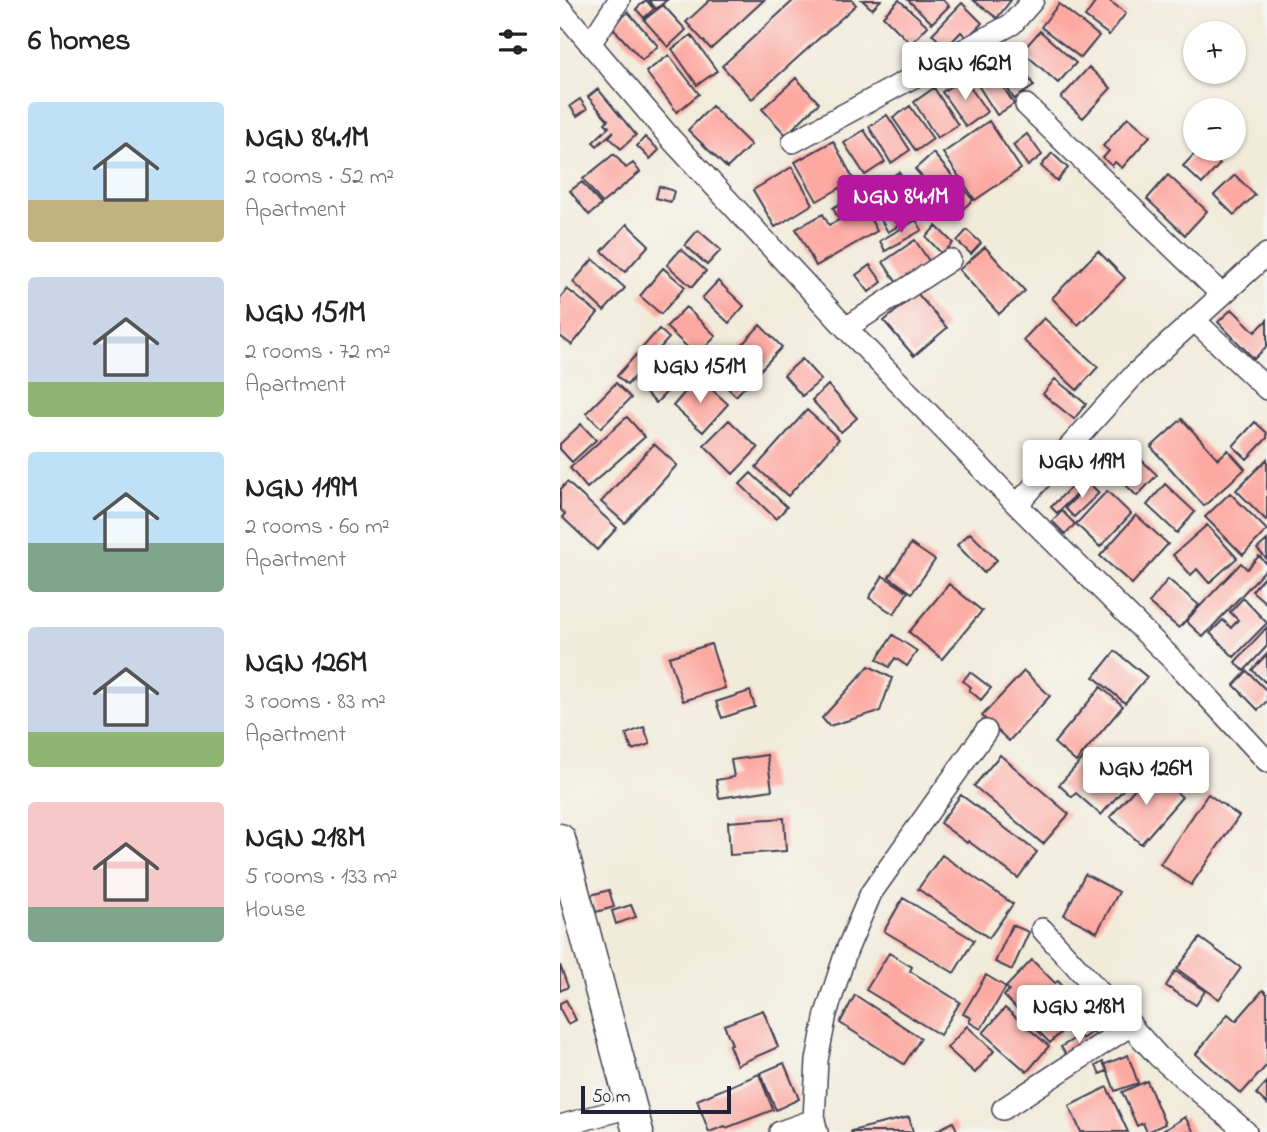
<!DOCTYPE html>
<html lang="en">
<head>
<meta charset="utf-8">
<style>
	body { margin:0; font-family:"Indie Flower",sans-serif; background:#f2f2f2; color:#222; height:100vh; display:flex; flex-direction:column; font-size:26px; white-space:nowrap }
	* { box-sizing:border-box; margin:0 }
	p { font-size:23px; color:#767676 }
	.icon { flex:none; width:38px; height:38px; fill:none; stroke:currentColor; stroke-width:2; stroke-linecap:round; stroke-linejoin:round }
	.map { position:relative; flex:1; overflow:hidden }
	.side { display:flex; flex-direction:column; background:#fff; width:560px }
	.side>* { flex:none }
	.tools { position:absolute; left:623px; top:21px; display:grid; gap:14px }
	.tools a { display:grid; place-items:center; width:63px; height:63px; border-radius:50%; background:#fff; box-shadow:0 2px 5px #0004; font-size:35px }
	.scale { position:absolute; left:21px; bottom:18px; width:150px; box-sizing:border-box; padding-left:7px; border:4px solid #22223b; border-top:0; font-size:19px; line-height:24px; white-space:nowrap; color:#22223b; -webkit-text-stroke:5px #f6f6f2; paint-order:stroke }
	.price { position:absolute; translate:-50% -60px; padding:0 16px; border-radius:7px; background:#fff; color:#222; font-size:23px; line-height:46px; filter:drop-shadow(0 2px 4px #0008) }
	.price::after { content:''; position:absolute; left:50%; top:42px; width:21px; height:16px; margin-left:-10px; background:inherit; clip-path:polygon(0 0,100% 0,50% 100%) }
	.price.active { background:#b5179e; color:#fff }
	ul { padding:0; list-style:none }
	li { display:flex; align-items:center; gap:21px; height:175px; padding:0 28px }
	li span { display:grid; place-items:center; flex:none; width:196px; height:140px; border-radius:7px; color:#555 }
	li>.icon { margin-inline-start:auto }
	span .icon { width:84px; height:84px; fill:#fffc; stroke-width:1 }
	li b { font-size:30px }
	h2 { display:flex; justify-content:space-between; align-items:center; height:84px; padding:0 28px; font-size:30px }
	main { display:flex; flex:1; min-height:0 }
	.map>svg:first-child { display:block }
</style>
</head>
<body>
<main>
<section class="side">
<h2>6 homes<svg class="icon" aria-label="filters" viewBox="0 0 24 24"><path d="M4 7h16M4 17h16"/><circle cx="9" cy="7" r="2"/><circle cx="15" cy="17" r="2"/></svg></h2>
<ul>
<li><span style="background:linear-gradient(#bfe0f5 70%,#c2b280 0)"><svg class="icon" aria-label="home" viewBox="0 0 24 24"><path d="M3 11l9-7 9 7M6 9v11h12V9"/></svg></span><div><b>NGN 84.1M</b><p>2 rooms · 52 m²</p><p>Apartment</p></div></li>
<li><span style="background:linear-gradient(#c9d6e8 75%,#8fb573 0)"><svg class="icon" aria-label="home" viewBox="0 0 24 24"><path d="M3 11l9-7 9 7M6 9v11h12V9"/></svg></span><div><b>NGN 151M</b><p>2 rooms · 72 m²</p><p>Apartment</p></div></li>
<li><span style="background:linear-gradient(#bfe0f5 65%,#7fa58c 0)"><svg class="icon" aria-label="home" viewBox="0 0 24 24"><path d="M3 11l9-7 9 7M6 9v11h12V9"/></svg></span><div><b>NGN 119M</b><p>2 rooms · 60 m²</p><p>Apartment</p></div></li>
<li><span style="background:linear-gradient(#c9d6e8 75%,#8fb573 0)"><svg class="icon" aria-label="home" viewBox="0 0 24 24"><path d="M3 11l9-7 9 7M6 9v11h12V9"/></svg></span><div><b>NGN 126M</b><p>3 rooms · 83 m²</p><p>Apartment</p></div></li>
<li><span style="background:linear-gradient(#f6c9c9 75%,#7fa58c 0)"><svg class="icon" aria-label="home" viewBox="0 0 24 24"><path d="M3 11l9-7 9 7M6 9v11h12V9"/></svg></span><div><b>NGN 218M</b><p>5 rooms · 133 m²</p><p>House</p></div></li>
</ul>
</section>
<div class="map">
<svg width="707" height="1132" viewBox="0 0 707 1132">
	<rect width="100%" height="100%" fill="#f6f6f2"/>
	<filter id="ink" filterUnits="userSpaceOnUse"><feTurbulence type="fractalNoise" baseFrequency=".0143" numOctaves="2"/><feDisplacementMap in="SourceGraphic" scale="14" xChannelSelector="R" yChannelSelector="G"/><feConvolveMatrix kernelMatrix="1 2 1 2 8 2 1 2 1" color-interpolation-filters="sRGB"/></filter>
	<filter id="wash" filterUnits="userSpaceOnUse"><feTurbulence type="fractalNoise" baseFrequency=".00686" numOctaves="4" result="noise"/><feDisplacementMap in="SourceGraphic" scale="28" xChannelSelector="R" yChannelSelector="G"/><feGaussianBlur stdDeviation="1.57" result="paint"/><feColorMatrix in="noise" values="0 0 0 0 0 0 0 0 0 0 0 0 0 0 0 0 0 1.4 0 .05"/><feComposite in="paint" operator="in"/></filter>
	<g filter="url(#wash)">
		<rect width="100%" height="100%" fill="#f1ebda"/>
		<g id="blocks">
			<path fill="#fda9a1" d="M86 0 94 9 84 18 76 9Z
				M89 0H107L96 9Z
				M150 0H204L151 49 126 22Z
				M234 0H292L296 5 192 99 162 66Z
				M302 0H321L312 9Z
				M339 0 368 26 351 44 323 16Z
				M348 0H383L389 6 372 23Z
				M413 0H451L437 18Z
				M537 0H548L566 13 549 35 525 17Z
				M402 3 422 23 407 38 401 32 386 48 372 34Z
				M499 4 539 36 521 58 481 27Z
				M103 5 126 30 108 47 84 20Z
				M68 12 98 46 82 60 52 27Z
				M480 31 516 63 498 83 462 51Z
				M131 35 157 71 137 85 112 49Z
				M452 51 474 86 454 99 432 64Z
				M422 54 454 104 437 115 405 65Z
				M109 55 139 94 117 112 86 72Z
				M529 67 551 88 523 118 501 98Z
				M236 78 259 103 226 135 202 109Z
				M404 78 427 112 406 127 382 92Z
				M374 88 398 125 377 138 354 102Z
				M38 89 76 135 61 149 49 137 54 131 37 146 33 142 49 127 45 123 48 120 28 97Z
				M20 99 27 109 17 116 10 106Z
				M152 106 191 145 167 168 128 130Z
				M350 106 373 139 356 151 333 118Z
				M327 115 350 150 331 163 309 127Z
				M568 117 590 136 562 168 555 162 552 166 543 158 549 151 543 146Z
				M429 121 461 169 415 200 383 153Z
				M304 130 325 162 305 175 284 143Z
				M467 134 482 155 468 166 453 145Z
				M85 137 99 150 90 159 77 146Z
				M273 141 294 180 257 201 235 162Z
				M639 149H644L660 164 642 184 623 166Z
				M373 153 413 200 396 215 355 169Z
				M492 153 508 168 497 181 481 166Z
				M54 154 66 168 73 163 80 172 42 203 23 179Z
				M232 167 253 204 215 227 193 190Z
				M339 172 349 189 332 199 337 207 354 197 362 211 328 232 305 193Z
				M608 175 647 211 625 235 587 199Z
				M675 175 695 195 674 215 654 195Z
				M22 182 41 205 29 215 10 191Z
				M99 186 114 191 111 202 96 198Z
				M297 194 317 231 256 266 236 229 263 214 269 225 279 220 273 208Z
				M356 220 362 230 325 251 320 241Z
				M67 224 89 245 65 272 42 251Z
				M376 226 393 243 382 254 366 237Z
				M138 230 161 250 147 265 125 245Z
				M407 230 421 243 411 254 397 241Z
				M355 240 369 261 337 283 323 262Z
				M425 247 465 291 439 314 399 270Z
				M121 249 146 271 132 287 107 265Z
				M538 251 565 278 518 325 492 298Z
				M33 259 65 288 44 311 13 282Z
				M310 265 322 282 309 292 296 275Z
				M103 268 125 287 101 314 80 296Z
				M158 281 184 306 169 323 142 298Z
				M7 289 38 313 12 345 0 336V298Z
				M357 293 387 328 354 356 324 321Z
				M126 307 156 336 137 356 106 327Z
				M672 309 695 332 707 320V346L694 359 658 322Z
				M484 318 538 367 517 390 463 340Z
				M200 325 222 347 176 396 154 375Z
				M99 329 109 338 67 385 57 376Z
				M107 349 128 370 96 403 74 382Z
				M242 359 261 380 242 396 224 375Z
				M138 377 168 404 143 432 113 406Z
				M495 379 526 404 514 419 483 394Z
				M56 383 71 398 41 428 26 413Z
				M268 385 297 418 281 432 252 400Z
				M247 410 279 439 228 496 196 467Z
				M67 417 85 437 27 488 10 468Z
				M622 419 658 459 668 450 685 469 644 506 591 447Z
				M169 420 198 448 173 474 144 445Z
				M695 422 707 433V438L687 459 673 446Z
				M21 424 36 440 12 462 0 449V444Z
				M94 444 117 465 65 523 41 502Z
				M566 445 597 475 577 496 546 466Z
				M707 459V519L706 520 676 490Z
				M531 467 537 474 497 513 491 507Z
				M191 473 227 507 216 519 180 484Z
				M7 482 57 528 37 550 2 517 5 514 0 509V490Z
				M530 484 539 493 514 517 505 508Z
				M605 484 635 512 617 533 587 505Z
				M547 491 571 514 540 547 516 524Z
				M670 493 707 530 683 555 645 517Z
				M502 511 515 524 505 534 492 521Z
				M576 515 608 544 572 584 540 556Z
				M647 525 677 558 649 583 637 569 631 575 613 555Z
				M410 533 437 560 424 573 397 545Z
				M707 540V559L697 549Z
				M351 544 375 560 352 593 329 577Z
				M699 556 707 564V568L643 637 626 621 681 563 687 569Z
				M707 573V604L692 591Z
				M323 576 348 592 334 614 309 598Z
				M608 579 639 605 619 628 589 603Z
				M389 584 422 611 382 659 349 632Z
				M683 598 707 623 674 657 650 633 663 620 671 628 678 620 670 612Z
				M707 627V646L684 671 675 662Z
				M333 635 357 651 347 666 335 658 329 667 317 659Z
				M151 644 165 688 123 701 109 657Z
				M555 651 587 677 565 703 534 677Z
				M707 654V680L705 682 692 670Z
				M309 666 332 678 320 711 269 726 262 718Z
				M464 671 490 696 449 741 422 716Z
				M687 671 707 691V701L698 710 674 685Z
				M410 672 431 688 421 700 409 690 411 687 403 681Z
				M541 687 563 706 516 762 494 743Z
				M190 691 195 707 162 718 156 702Z
				M84 727 90 744 72 750 66 734Z
				M527 754 541 767 553 754 576 775 541 815 516 793 512 797 499 785Z
				M207 755 212 790 159 798 156 780 174 777 171 760Z
				M440 755 509 814 483 844 414 786Z
				M591 770 622 797 581 844 550 817Z
				M648 794 679 816 631 885 600 864Z
				M401 795 477 852 458 878 408 841 407 843 380 823Z
				M224 818 226 851 170 855 168 822Z
				M382 855 453 904 429 938 358 889Z
				M525 874 559 892 537 932 504 915Z
				M49 890 54 907 36 912 31 895Z
				M343 898 414 940 394 973 324 931Z
				M71 905 76 917 56 924 52 911Z
				M452 925 469 932 452 970 435 962Z
				M640 938 681 968 659 999 617 969Z
				M329 953 352 967 350 971 400 1002 380 1035 306 990Z
				M472 960 495 983 498 981 513 997 505 1004 517 1016 490 1043 444 996 449 990 446 987Z
				M0 965 8 987 0 991Z
				M615 971 645 991 636 1005 606 986Z
				M426 975 446 987 421 1029 409 1022 411 1018 403 1014Z
				M703 990 707 994V1065L681 1094 636 1054 668 1014 676 1021Z
				M295 995 361 1038 344 1064 280 1023Z
				M6 1000 16 1020 8 1024 0 1009V1003Z
				M445 1008 489 1046 467 1072 423 1033Z
				M203 1010 218 1047 177 1065 169 1045 172 1044 164 1025Z
				M407 1026 434 1051 415 1073 387 1048Z
				M533 1031 538 1039 509 1059 501 1047 520 1035 522 1039Z
				M568 1055 578 1083 555 1091 545 1064Z
				M543 1062 547 1071 540 1074 536 1066Z
				M224 1063 239 1099 216 1110 200 1073Z
				M199 1074 213 1110 166 1128 165 1126 149 1132 137 1100Z
				M587 1081 605 1124 587 1132 583 1123 577 1126 562 1092Z
				M707 1082V1104L696 1094Z
				M547 1087 568 1132H521L509 1106Z
				M349 1117 353 1132H291V1131Z
				M625 1117 634 1132H601Z
				M393 1122 398 1132H374Z"/>
		</g>
	</g>
	<g filter="url(#ink)">
		<use href="#blocks" fill-opacity="0" stroke="#414053" stroke-width="2"/>
		<g fill="none" stroke-linecap="round" stroke-linejoin="round">
			<defs>
				<path id="street" d="M0 8 112 140 286 328 457 505 623 670 707 761
					M30 44 59 0
					M466 105 661 294
					M233 142 452 24 473 0
					M634 320 707 389
					M286 328 390 260
					M457 505 575 374 707 254
					M482 929 598 1056 686 1132
					M443 1109 571 1025
					M0 1126 70 1107
					M220 1132 254 1120
					M257 1132 254 1120 257 1060 266 1014 286 952 311 893 426 731"/>
				<path id="secondary" d="M0 839 78 1132"/>
			</defs>
			<use href="#street" stroke="#414053" stroke-width="24"/>
			<use href="#secondary" stroke="#414053" stroke-width="33"/>
			<use href="#street" stroke="#fff" stroke-width="21"/>
			<use href="#secondary" stroke="#fff" stroke-width="30"/>
		</g>
	</g>
</svg>
<div class="tools">
<a>+</a>
<a>−</a>
</div>
<div class="scale">50 m</div>
<b class="price" style="left:405px;top:102px">NGN 162M</b>
<b class="price active" style="left:341px;top:235px">NGN 84.1M</b>
<b class="price" style="left:140px;top:405px">NGN 151M</b>
<b class="price" style="left:522px;top:500px">NGN 119M</b>
<b class="price" style="left:586px;top:807px">NGN 126M</b>
<b class="price" style="left:519px;top:1045px">NGN 218M</b>
</div>
</main>
</body>
</html>
